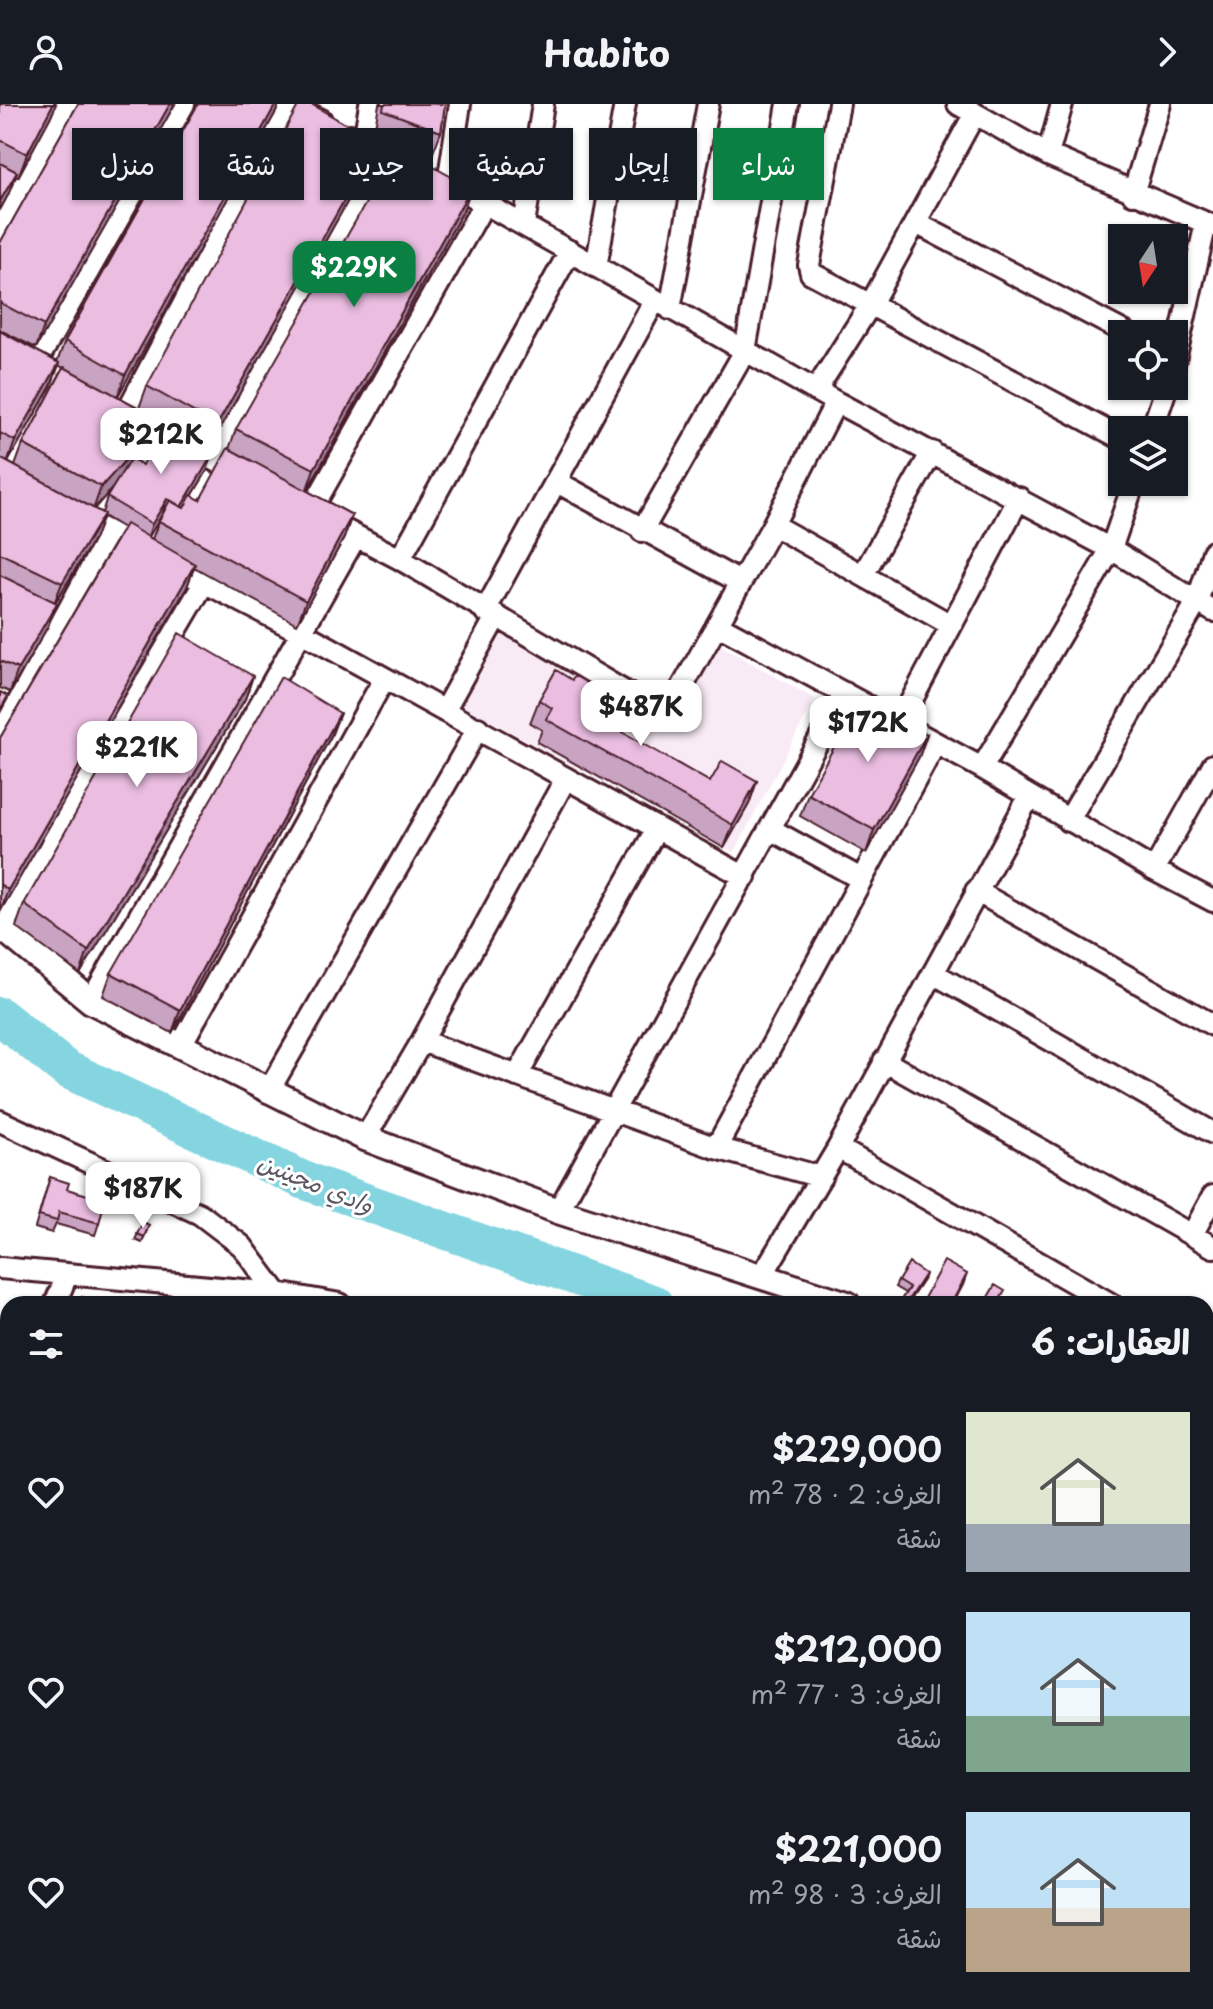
<!DOCTYPE html>
<html lang="ar">
<head>
<meta charset="utf-8">
<style>
	body { margin:0; font-family:"Playpen Sans","Playpen Sans Arabic",sans-serif; background:#242831; color:#f1f3f6; direction:rtl; height:100vh; display:flex; flex-direction:column; font-size:30px; white-space:nowrap }
	* { box-sizing:border-box; margin:0 }
	p { font-size:26px; color:#9ea1a6 }
	.icon { flex:none; width:44px; height:44px; fill:none; stroke:currentColor; stroke-width:2; stroke-linecap:round; stroke-linejoin:round }
	.map { position:relative; flex:1; overflow:hidden; direction:ltr }
	.panel { position:absolute; left:0px; top:1192px; width:1214px; height:714px; display:flex; flex-direction:column; background:#171b24; border-radius:24px 24px 0 0; box-shadow:0 2px 6px #0004; direction:rtl }
	.panel>* { flex:none }
	.top-card { position:absolute; left:24px; top:24px; width:800px; height:72px; direction:rtl; display:flex; gap:16px }
	.needle { width:52px; rotate:192deg }
	.buttons { position:absolute; left:1108px; top:120px; display:grid; gap:16px }
	.buttons a { display:grid; place-items:center; width:80px; height:80px; border-radius:0px; background:#171b24; box-shadow:0 2px 6px #0004; font-size:40px }
	.price { position:absolute; translate:-50% -68px; padding:0 18px; border-radius:16px; background:#fff; color:#222; font-size:26px; line-height:52px; filter:drop-shadow(0 2px 4px #0008) }
	.price::after { content:''; position:absolute; left:50%; top:48px; width:24px; height:18px; margin-left:-12px; background:inherit; clip-path:polygon(0 0,100% 0,50% 100%) }
	.price.active { background:#0b8043; color:#fff }
	ul { padding:0; list-style:none }
	li { display:flex; align-items:center; gap:24px; height:200px; padding:0 24px }
	li span { display:grid; place-items:center; flex:none; width:224px; height:160px; border-radius:0px; color:#555 }
	li>.icon { margin-inline-start:auto }
	span .icon { width:96px; height:96px; fill:#fffc; stroke-width:1 }
	li b { font-size:34px }
	h2 { display:flex; justify-content:space-between; align-items:center; height:96px; padding:0 24px; font-size:34px }
	.pill { padding:0 28px; border-radius:0px; background:#171b24; box-shadow:0 2px 6px #0004; font-size:28px; line-height:72px }
	.pill.active { background:#0b8043; color:#fff }
	header { display:flex; justify-content:space-between; align-items:center; height:104px; padding:0 24px; background:#171b24; font-size:36px; font-weight:700 }
	.map>svg:first-child { display:block }
</style>
</head>
<body>
<header><svg class="icon" aria-label="forward" viewBox="0 0 24 24"><path d="M9 5l7 7-7 7"/></svg>Habito<svg class="icon" aria-label="person" viewBox="0 0 24 24"><circle cx="12" cy="8" r="4"/><path d="M4 21q1-7 8-7t8 7"/></svg></header>
<div class="map">
<svg width="1213" height="1905" viewBox="0 0 1213 1905">
	<rect width="100%" height="100%" fill="#fff"/>
	<filter id="ink" filterUnits="userSpaceOnUse"><feTurbulence type="fractalNoise" baseFrequency=".0125" numOctaves="2"/><feDisplacementMap in="SourceGraphic" scale="16" xChannelSelector="R" yChannelSelector="G"/><feConvolveMatrix kernelMatrix="1 2 1 2 8 2 1 2 1" color-interpolation-filters="sRGB"/></filter>
	<g filter="url(#ink)">
		<path fill="#f9ebf6" d="M497 524 673 626 718 540 815 595 734 749 456 598Z
			M0 1451 8 1454V1569L0 1566Z"/>
		<g fill="none" stroke-linecap="round" stroke-linejoin="round">
			<path stroke="#85d5e0" stroke-width="38" d="M0 912 66 965 303 1076 654 1200
				M1206 1403 1213 1405"/>
			<defs>
				<path id="minor" d="M289 0 321 16
					M839 0 809 161 811 169 1122 335
					M958 0 1048 51 1213 122
					M350 31 418 64
					M364 38 370 0
					M1048 51 1062 0
					M447 78 836 298 1111 445 1213 507
					M448 79 460 0
					M1133 90 1160 0
					M916 119 1128 230
					M524 121 543 0
					M0 127 67 0
					M596 163 625 0
					M670 205 708 0
					M36 259 184 0
					M1174 260 1206 119
					M816 286 872 198 974 11
					M126 309 289 0
					M133 313 243 371
					M1152 326 1167 282
					M212 355 385 47
					M557 378 740 478
					M310 408 485 98
					M77 412 141 445
					M324 415 400 455 659 608 668 605 675 596 773 421 836 298
					M773 421 951 521
					M642 427 745 247 788 0
					M400 455 570 147
					M169 460 303 529 745 773
					M863 471 932 348
					M485 507 655 196
					M718 521 982 664 1154 766 1213 797
					M444 607 496 513
					M899 620 1019 394
					M0 632 110 429
					M982 664 1111 445 1134 378
					M1068 717 1197 498 1213 448
					M772 726 861 775
					M1154 766 1213 661
					M976 787 1213 921
					M2 823 204 479
					M933 869 1213 1029
					M91 897 356 432
					M422 937 716 1044 821 1073
					M181 941 384 575
					M884 957 1213 1143
					M517 972 656 726
					M268 988 478 624
					M0 1017 200 1110 242 1142 277 1189
					M365 1034 422 937 566 674
					M716 1044 935 640
					M838 1044 1111 1200
					M558 1107 845 589
					M1192 1131 1213 1092
					M0 1164 277 1189 340 1200
					M763 1170 838 1044 1029 693
					M55 1200 67 1171
					M1206 1254 1213 1258
					M1206 1302 1213 1288
					M0 1335 8 1315
					M1206 1715H1213
					M1206 1881 1213 1882
					M119 1905 122 1898
					M672 1905 677 1898"/>
				<path id="tertiary" d="M0 822 91 897 365 1034 558 1107 847 1200
					M1206 1328 1213 1330"/>
				<path id="primary" d="M1206 1485 1213 1474
					M1206 1550 1213 1539
					M947 1905 951 1898
					M981 1905 985 1898"/>
			</defs>
			<use href="#minor" stroke="#4a1f2b" stroke-width="26"/>
			<use href="#tertiary" stroke="#4a1f2b" stroke-width="30"/>
			<use href="#primary" stroke="#4a1f2b" stroke-width="38"/>
			<use href="#minor" stroke="#fff" stroke-width="20"/>
			<use href="#tertiary" stroke="#fff" stroke-width="24"/>
			<use href="#primary" stroke="#fff" stroke-width="32"/>
		</g>
		<path fill="#c9a3c2" stroke="#4a1f2b" stroke-width="2" fill-rule="evenodd" d="M0 0 53 8 18 73 16 71 8 91 0 106Z
			M78 0H175L36 244 0 226V139Z
			M198 0H279L277 6 117 292 139 304 147 282 368 61 209 344 161 317 152 339 136 357 142 361 207 367 192 392 200 396 229 345 236 325 471 84 463 107 307 387 352 411 344 434 297 520 194 463 187 483 0 808V634L123 424 103 412 95 433 55 499 48 522 10 588 0 584V227L57 258 65 237ZM59 261 63 264 23 340 15 362 8 358 51 282ZM114 381 107 393 102 409 94 405ZM161 412 159 417 152 435 148 433Z
			M379 0H445L441 28 432 51 374 29Z
			M253 572 245 595 80 870 16 823 24 800Z
			M539 596 613 623 710 678 757 677 749 700 724 744 537 638 542 626 530 619Z
			M340 609 331 632 172 929 103 892 111 869Z
			M927 630 919 653 866 749 800 712 808 690Z
			M50 1073 67 1085 99 1119 95 1131 56 1120 52 1129 35 1124Z
			M143 1118 149 1121 142 1139 135 1136Z
			M923 1176 907 1200H900L905 1189 895 1183 898 1177Z
			M1213 1589V1633L1206 1632V1608Z
			M0 1643 8 1645V1708L6 1715 0 1713Z
			M8 1814V1873L0 1870V1836Z
			M206 1898H218L216 1902Z
			M225 1898H256L253 1905H231L232 1901Z"/>
		<path fill="#a4849e" stroke="#4a1f2b" stroke-width="2" d="M53 0H56L53 8 18 73 27 50Z
			M170 0H175L36 244 44 222Z
			M276 0H279L277 6 117 294 125 271Z
			M377 38 368 61 209 344 217 321Z
			M17 68 8 91 0 106V97Z
			M471 84 463 107 306 388 314 365Z
			M59 259 51 282 7 360 15 337Z
			M161 316 152 339 93 406 101 383Z
			M213 350 207 367 175 420 181 403Z
			M167 395 161 412 146 438 152 420Z
			M104 410 95 433 53 502 62 479Z
			M352 411 344 434 297 520 306 497Z
			M195 460 187 483 0 808 8 786Z
			M57 499 48 522 10 588 18 565Z
			M253 572 245 595 80 870 88 847Z
			M622 599 614 622 601 644 610 621Z
			M340 609 331 632 172 929 180 906Z
			M927 630 919 653 866 749 874 726Z
			M757 677 749 700 724 744 733 721Z
			M925 1170 923 1176 907 1200H906Z
			M967 1170 963 1181 953 1200H951Z"/>
		<path fill="#eabde1" stroke="#4a1f2b" stroke-width="2" d="M0 0H53L27 50 0 36Z
			M78 0H170L44 222 0 199V139Z
			M198 0H276L125 271 65 237Z
			M299 0H311L377 38 217 321 147 282Z
			M384 0H445L441 28 383 6Z
			M398 43 471 84 314 365 236 325Z
			M0 59 17 68 0 97Z
			M0 227 59 259 15 337 0 329Z
			M64 263 161 316 101 383 23 340Z
			M166 321 213 350 181 403 167 395 152 420 107 393 131 354 142 361Z
			M228 344 352 411 306 497 159 417 170 396 184 404 191 391 200 396Z
			M0 354 104 410 62 479 0 449Z
			M126 420 195 460 8 786 0 780V634Z
			M0 471 57 499 18 565 0 557Z
			M179 529 253 572 88 847 24 800Z
			M556 566 572 576 575 572 622 599 610 621 710 678 722 657 757 677 733 721 546 615 552 604 539 596Z
			M281 573 340 609 180 906 111 869Z
			M0 588 8 592 0 606Z
			M861 594 927 630 874 726 808 690Z
			M50 1073 69 1079 67 1085 105 1096 99 1119 59 1108 57 1117 39 1112Z
			M143 1118 149 1121 144 1133 137 1130Z
			M944 1157 967 1170 951 1200H931L923 1196Z
			M909 1159 925 1170 906 1199 901 1196 909 1184 898 1177Z
			M995 1181 1005 1187 997 1200H984Z
			M82 1193 104 1200H80Z
			M256 1196 273 1200H255Z
			M0 1511 4 1513 0 1523Z
			M1213 1589V1614H1210Z
			M0 1643 8 1645V1690L0 1687Z
			M8 1814V1853L0 1850V1836Z
			M173 1898H193L211 1905H170Z
			M370 1898H429L437 1902 436 1905H367Z
			M565 1898H595L610 1905H562Z
			M795 1898H894L889 1905H845L842 1903 841 1905H790Z
			M703 1900 713 1905H700Z"/>
	</g>
	<g text-anchor="middle" dominant-baseline="central" stroke-width="6" stroke-linejoin="round" paint-order="stroke">
		<g font-size="24" font-style="italic" fill="#5c5661" stroke="#fff">
			<text transform="translate(316 1078) rotate(22)">وادي مجينين</text>
		</g>
	</g>
</svg>
<div class="buttons">
<a><svg class="needle" viewBox="-14 -14 28 28"><path d="M0-13l5 13h-10z" fill="#e53935"/><path d="M0 13l5-13h-10z" fill="#9ea1a6"/></svg></a>
<a><svg class="icon" aria-label="locate" viewBox="0 0 24 24"><circle cx="12" cy="12" r="6"/><path d="M12 2v4M12 18v4M2 12h4M18 12h4"/></svg></a>
<a><svg class="icon" aria-label="layers" viewBox="0 0 24 24"><path d="M12 4l9 5-9 5-9-5zM3 14l9 5 9-5"/></svg></a>
</div>
<b class="price active" style="left:354px;top:205px">$229K</b>
<b class="price" style="left:161px;top:372px">$212K</b>
<b class="price" style="left:641px;top:644px">$487K</b>
<b class="price" style="left:868px;top:660px">$172K</b>
<b class="price" style="left:137px;top:685px">$221K</b>
<b class="price" style="left:143px;top:1126px">$187K</b>
<div class="top-card">
<a class="pill active">شراء</a>
<a class="pill">إيجار</a>
<a class="pill">تصفية</a>
<a class="pill">جديد</a>
<a class="pill">شقة</a>
<a class="pill">منزل</a>
</div>
<section class="panel">
<h2>العقارات: 6<svg class="icon" aria-label="filters" viewBox="0 0 24 24"><path d="M4 7h16M4 17h16"/><circle cx="9" cy="7" r="2"/><circle cx="15" cy="17" r="2"/></svg></h2>
<ul>
<li><span style="background:linear-gradient(#dfe7d0 70%,#9aa5b1 0)"><svg class="icon" aria-label="home" viewBox="0 0 24 24"><path d="M3 11l9-7 9 7M6 9v11h12V9"/></svg></span><div><b>$229,000</b><p>الغرف: 2 · 78 m²</p><p>شقة</p></div><svg class="icon" aria-label="heart" viewBox="0 0 24 24"><path d="M12 20l-8-8c-3-5 5-10 8-4 3-6 11-1 8 4z"/></svg></li>
<li><span style="background:linear-gradient(#bfe0f5 65%,#7fa58c 0)"><svg class="icon" aria-label="home" viewBox="0 0 24 24"><path d="M3 11l9-7 9 7M6 9v11h12V9"/></svg></span><div><b>$212,000</b><p>الغرف: 3 · 77 m²</p><p>شقة</p></div><svg class="icon" aria-label="heart" viewBox="0 0 24 24"><path d="M12 20l-8-8c-3-5 5-10 8-4 3-6 11-1 8 4z"/></svg></li>
<li><span style="background:linear-gradient(#bfe0f5 60%,#b9a48a 0)"><svg class="icon" aria-label="home" viewBox="0 0 24 24"><path d="M3 11l9-7 9 7M6 9v11h12V9"/></svg></span><div><b>$221,000</b><p>الغرف: 3 · 98 m²</p><p>شقة</p></div><svg class="icon" aria-label="heart" viewBox="0 0 24 24"><path d="M12 20l-8-8c-3-5 5-10 8-4 3-6 11-1 8 4z"/></svg></li>
</ul>
</section>
</div>
</body>
</html>
